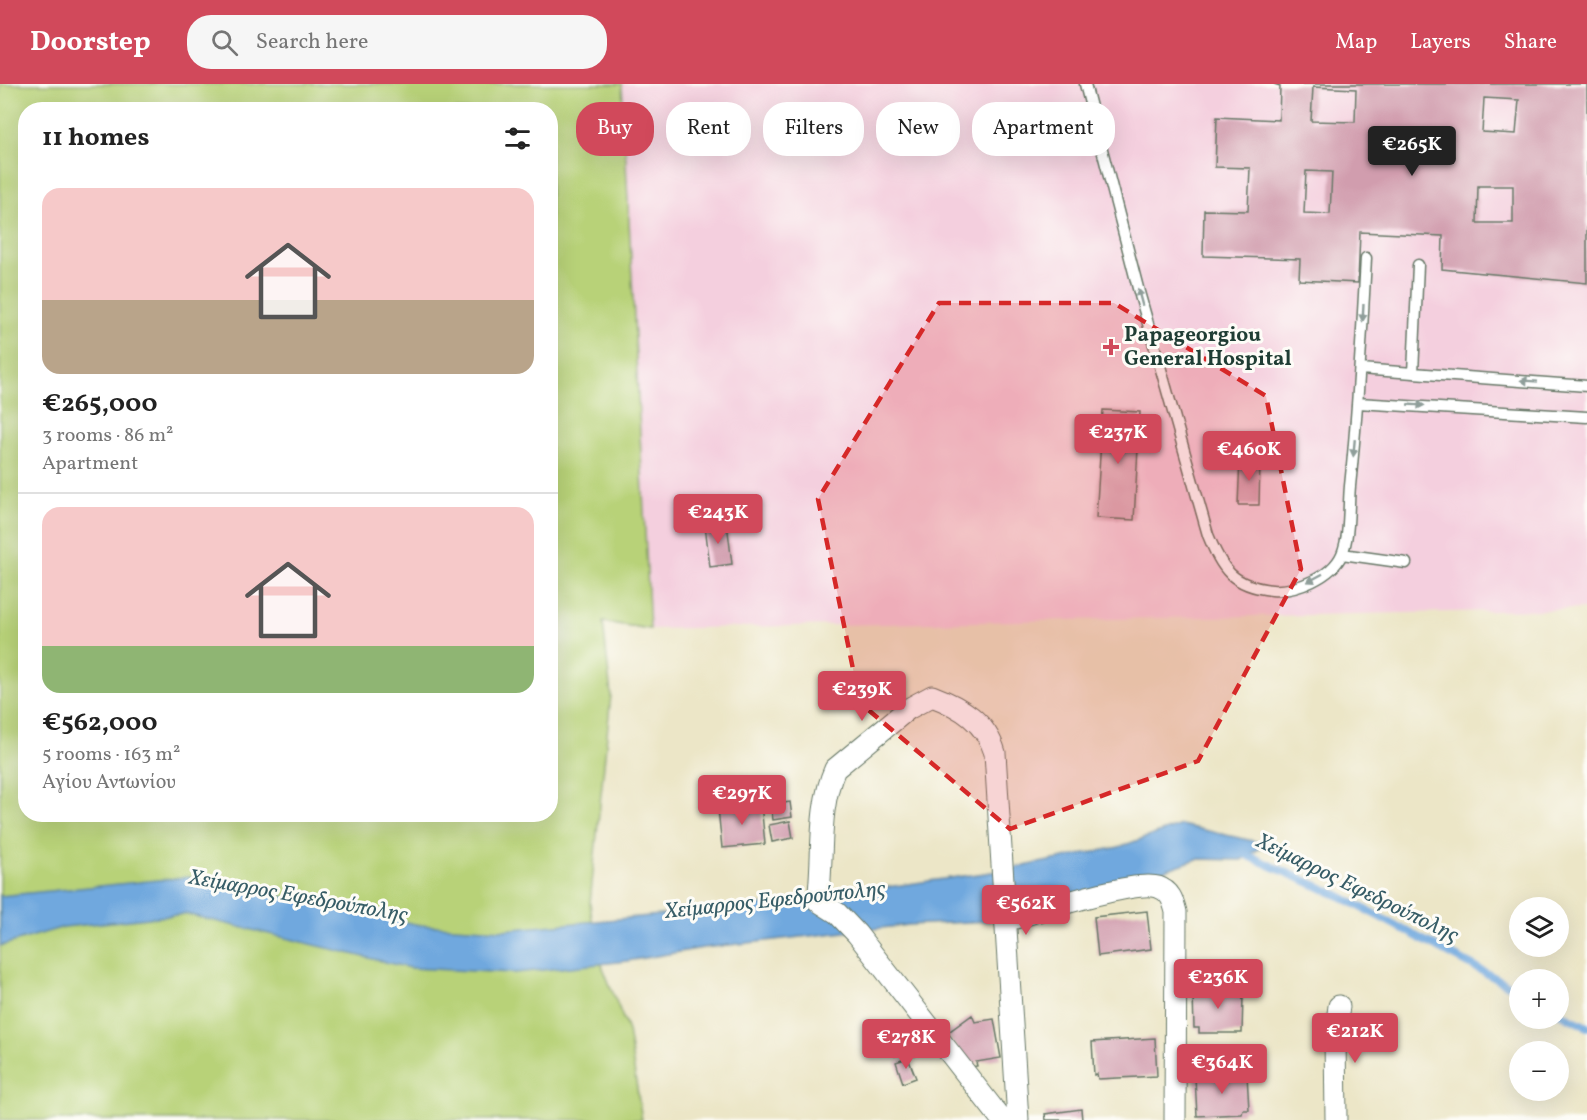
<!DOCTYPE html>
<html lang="en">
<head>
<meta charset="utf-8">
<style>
	body { margin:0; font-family:Vollkorn,serif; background:#f6f6f6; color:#222; height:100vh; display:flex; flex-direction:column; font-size:22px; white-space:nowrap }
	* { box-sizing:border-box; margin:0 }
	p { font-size:20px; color:#767676 }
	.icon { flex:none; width:33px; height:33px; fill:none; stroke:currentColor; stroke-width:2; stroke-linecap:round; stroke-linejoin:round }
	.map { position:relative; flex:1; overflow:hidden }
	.panel { position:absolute; left:18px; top:18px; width:540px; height:720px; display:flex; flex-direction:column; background:#fff; border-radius:24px; box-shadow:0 6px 24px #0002 }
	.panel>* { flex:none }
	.hud { position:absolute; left:576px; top:18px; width:570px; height:54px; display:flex; gap:12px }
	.buttons { position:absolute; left:1509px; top:813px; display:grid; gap:12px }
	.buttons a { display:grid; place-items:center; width:60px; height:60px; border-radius:50%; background:#fff; box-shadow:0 6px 24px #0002; font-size:30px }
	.price { position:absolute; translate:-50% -51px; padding:0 14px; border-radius:6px; background:#d1495b; color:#fff; font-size:20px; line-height:39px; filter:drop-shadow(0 2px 3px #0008) }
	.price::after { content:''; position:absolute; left:50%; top:36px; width:18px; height:14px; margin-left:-9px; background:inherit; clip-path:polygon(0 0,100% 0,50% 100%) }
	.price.current { background:#222; color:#fff }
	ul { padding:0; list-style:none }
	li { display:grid; align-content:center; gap:12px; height:318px; padding:0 24px }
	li+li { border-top:2px solid #e0e0e0 }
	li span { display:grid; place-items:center; height:186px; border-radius:18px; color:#555 }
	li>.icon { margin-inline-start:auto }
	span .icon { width:108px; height:108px; fill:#fffc; stroke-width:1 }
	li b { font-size:26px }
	h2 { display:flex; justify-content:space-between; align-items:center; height:72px; padding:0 24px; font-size:26px }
	.pill { padding:0 21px; border-radius:24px; background:#fff; box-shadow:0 6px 24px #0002; font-size:21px; line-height:54px }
	.pill.current { background:#d1495b; color:#fff }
	header { display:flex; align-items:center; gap:36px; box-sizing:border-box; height:84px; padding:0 30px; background:#d1495b; color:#fff }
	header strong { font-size:28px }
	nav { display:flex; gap:33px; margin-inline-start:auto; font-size:21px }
	.search { width:420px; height:54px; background:#f6f6f6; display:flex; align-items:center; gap:15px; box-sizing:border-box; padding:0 21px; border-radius:24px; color:#767676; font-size:22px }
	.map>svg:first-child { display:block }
</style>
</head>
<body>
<header>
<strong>Doorstep</strong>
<div class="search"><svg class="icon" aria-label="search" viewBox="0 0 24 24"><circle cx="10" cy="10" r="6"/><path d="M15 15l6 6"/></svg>Search here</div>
<nav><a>Map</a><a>Layers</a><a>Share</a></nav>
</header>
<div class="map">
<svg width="1587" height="1036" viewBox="0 0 1587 1036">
	<rect width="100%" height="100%" fill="#fdfcf7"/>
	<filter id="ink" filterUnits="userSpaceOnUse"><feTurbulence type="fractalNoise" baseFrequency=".0167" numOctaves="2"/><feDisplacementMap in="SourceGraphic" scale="12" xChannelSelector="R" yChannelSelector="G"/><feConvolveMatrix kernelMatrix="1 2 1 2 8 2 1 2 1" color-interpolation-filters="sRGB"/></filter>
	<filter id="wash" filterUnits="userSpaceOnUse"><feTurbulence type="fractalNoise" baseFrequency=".008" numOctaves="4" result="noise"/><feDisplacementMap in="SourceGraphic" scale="24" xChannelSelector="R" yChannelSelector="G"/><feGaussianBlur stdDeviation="1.35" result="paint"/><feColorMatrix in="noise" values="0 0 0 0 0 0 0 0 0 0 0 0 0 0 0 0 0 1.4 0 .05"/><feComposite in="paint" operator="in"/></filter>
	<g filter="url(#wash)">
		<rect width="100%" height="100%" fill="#ece6c7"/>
		<path fill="#f4cfde" d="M622 0H1587V525L650 545Z"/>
		<path fill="#b8d278" stroke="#6c8856" stroke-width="1.5" fill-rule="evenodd" d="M0 0H622L650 545 603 538 611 611 590 819 596 866 628 947 642 1036H0ZM26 26H550V730H26Z"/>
		<path fill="#6fa8de" stroke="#477289" stroke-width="1.5" d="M1181 741 1267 760 1241 776 1197 775 1066 820 989 837 908 841 703 864 627 877 515 889 410 884 186 830 64 843 0 862V812L188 793 420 841 503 846 754 822 999 787 1119 763Z"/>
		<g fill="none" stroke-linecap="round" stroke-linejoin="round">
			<path stroke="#6fa8de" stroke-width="8" d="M1240 768 1340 812 1520 907
				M1558 928 1587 943"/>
		</g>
		<g id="blocks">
			<path fill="#d19dae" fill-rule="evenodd" d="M1274 0H1587V199L1442 185 1443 152 1360 148 1358 199 1299 196 1300 175 1203 172 1204 126 1248 127 1250 84 1215 83 1217 33 1279 36 1280 2ZM1313 3 1356 5 1355 38 1311 37ZM1484 14 1519 16 1516 50 1482 48ZM1306 87 1332 88 1330 130 1304 129ZM1478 102H1513V139H1477Z
				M1103 326 1140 328 1134 436 1096 434Z
				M1240 375 1260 376 1259 421H1238Z
				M727 439 732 480 710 483 705 441Z
				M790 718 792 733 773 736 771 721Z
				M761 720 765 760 722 764 718 724Z
				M790 737 793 754 772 758 769 741Z
				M1147 827 1151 865 1098 872 1094 833Z
				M1243 902V906H1236L1237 911H1243L1242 949H1199V944H1194L1193 910H1198V904Z
				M972 931 975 938 994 935 1001 974 976 978 977 982 970 983 946 950Z
				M917 937 931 964 915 972 901 945Z
				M899 947 906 967 895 972 887 951Z
				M1155 954 1157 992 1098 995 1097 990 1094 991 1092 958Z
				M908 974 916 994 903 999 896 978Z
				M1247 991 1249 1026H1243L1242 1030 1197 1032 1195 993Z
				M1081 1025 1082 1036H1046L1045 1030Z"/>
		</g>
	</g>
	<g filter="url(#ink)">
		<use href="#blocks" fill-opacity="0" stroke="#677867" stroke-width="1.5"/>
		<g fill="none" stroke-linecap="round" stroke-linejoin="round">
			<defs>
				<path id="lane" d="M1085 0 1139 208 1208 451C1222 485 1232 502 1272 506 1295 508 1332 493 1342 470 1350 451 1348 423 1350 402 1358 326 1362 250 1366 174
					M1360 285 1587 302
					M1413 289 1418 181
					M1358 319 1587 333
					M1342 470 1406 479"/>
				<path id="street" d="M1005 837C1034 829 1134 795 1158 803 1170 807 1173 816 1176 828L1175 1036
					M1002 1036 857 850 837 829 818 817C824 774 817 725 835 685L908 625 932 612C961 623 986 638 995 669L1018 1036
					M1336 1036 1335 953 1339 922"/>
			</defs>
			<use href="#lane" stroke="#677867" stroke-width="13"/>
			<use href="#street" stroke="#677867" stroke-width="23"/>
			<use href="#lane" stroke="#fff" stroke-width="10"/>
			<use href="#street" stroke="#fff" stroke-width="21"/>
		</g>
		<defs><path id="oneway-solid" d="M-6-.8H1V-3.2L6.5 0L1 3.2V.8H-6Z" transform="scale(1.5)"/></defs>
		<g fill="#8f9e9a">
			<use href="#oneway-solid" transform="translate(1140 213) rotate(-105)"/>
			<use href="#oneway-solid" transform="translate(1363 229) rotate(93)"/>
			<use href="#oneway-solid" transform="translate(1529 297) rotate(-176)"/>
			<use href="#oneway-solid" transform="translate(1416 321) rotate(3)"/>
			<use href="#oneway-solid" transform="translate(1354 364) rotate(95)"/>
			<use href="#oneway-solid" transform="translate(1315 494) rotate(152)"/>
		</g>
	</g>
	<path fill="#d62828" fill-opacity="0.2" stroke="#d62828" stroke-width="4.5" stroke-dasharray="12 8" stroke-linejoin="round" d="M939 219H1114L1266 312 1301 485 1198 677 1010 745 860 619 818 415Z"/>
	<path fill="#d1495b" stroke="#fdfcf7" stroke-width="2" d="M1108 254h6v6h6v6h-6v6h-6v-6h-6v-6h6z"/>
	<g text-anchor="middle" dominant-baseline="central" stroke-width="6" stroke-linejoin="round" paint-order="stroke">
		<g font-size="21" font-weight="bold" fill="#1f3d34" stroke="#fdfcf7" text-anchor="start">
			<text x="1124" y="251">Papageorgiou<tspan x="1124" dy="24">General Hospital</tspan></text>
		</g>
		<g font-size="22" font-style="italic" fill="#375d67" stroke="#fdfcf7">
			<text transform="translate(1357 805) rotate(26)">Χείμαρρος Εφεδρούπολης</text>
			<text transform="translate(298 813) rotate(10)">Χείμαρρος Εφεδρούπολης</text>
			<text transform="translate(775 817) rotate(-6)">Χείμαρρος Εφεδρούπολης</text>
		</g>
	</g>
</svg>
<div class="buttons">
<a><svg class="icon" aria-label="layers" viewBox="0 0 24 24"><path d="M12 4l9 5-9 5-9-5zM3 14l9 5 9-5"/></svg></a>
<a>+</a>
<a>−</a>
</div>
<b class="price current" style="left:1412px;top:93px">€265K</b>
<b class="price" style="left:1118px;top:381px">€237K</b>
<b class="price" style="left:1249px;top:398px">€460K</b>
<b class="price" style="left:718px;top:461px">€243K</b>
<b class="price" style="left:862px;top:638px">€239K</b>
<b class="price" style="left:742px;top:742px">€297K</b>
<b class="price" style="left:1026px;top:852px">€562K</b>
<b class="price" style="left:1218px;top:926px">€236K</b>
<b class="price" style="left:1355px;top:980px">€212K</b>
<b class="price" style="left:906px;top:986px">€278K</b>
<b class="price" style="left:1222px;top:1011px">€364K</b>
<div class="hud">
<a class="pill current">Buy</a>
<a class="pill">Rent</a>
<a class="pill">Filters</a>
<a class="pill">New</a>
<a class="pill">Apartment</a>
</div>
<section class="panel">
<h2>11 homes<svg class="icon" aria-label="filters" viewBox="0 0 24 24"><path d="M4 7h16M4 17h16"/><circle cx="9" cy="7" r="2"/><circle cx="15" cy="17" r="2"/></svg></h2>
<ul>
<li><span style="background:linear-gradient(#f6c9c9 60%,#b9a48a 0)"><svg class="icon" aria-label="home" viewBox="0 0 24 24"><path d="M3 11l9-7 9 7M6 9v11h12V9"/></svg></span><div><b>€265,000</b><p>3 rooms · 86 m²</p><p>Apartment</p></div></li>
<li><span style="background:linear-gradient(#f6c9c9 75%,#8fb573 0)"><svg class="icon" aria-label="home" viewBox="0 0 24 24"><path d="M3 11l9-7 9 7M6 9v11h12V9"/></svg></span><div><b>€562,000</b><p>5 rooms · 163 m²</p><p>Αγίου Αντωνίου</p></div></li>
</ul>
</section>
</div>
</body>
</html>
